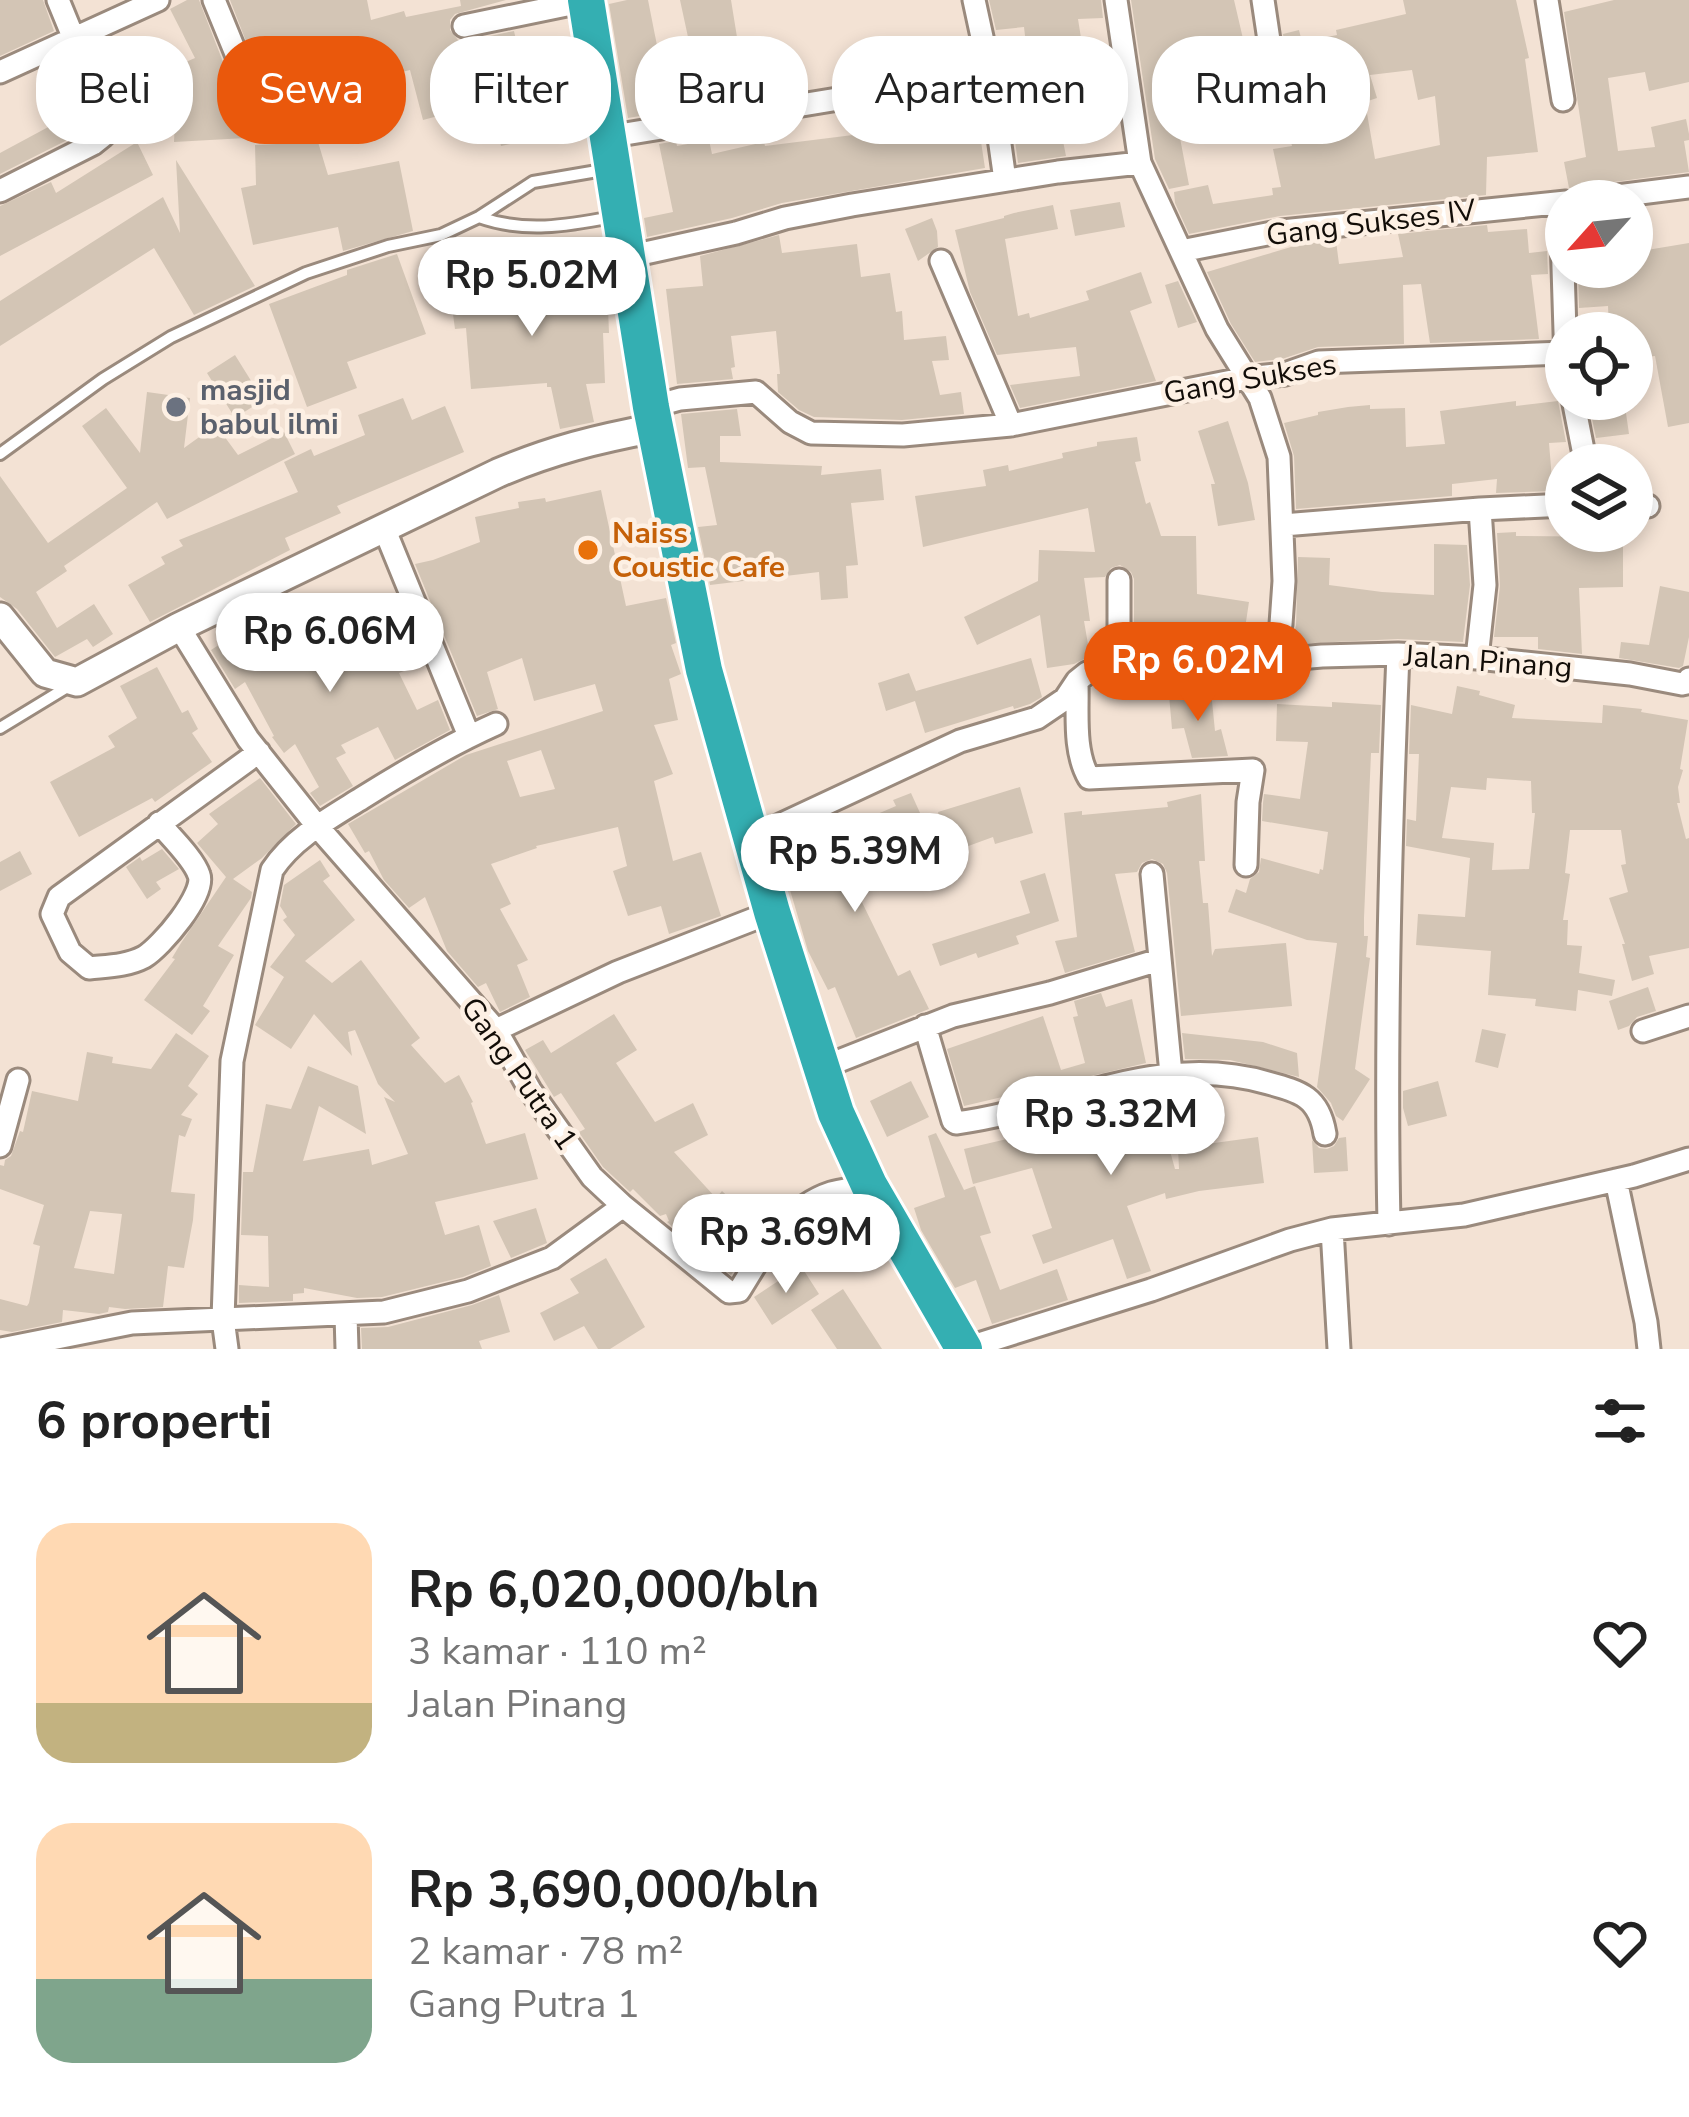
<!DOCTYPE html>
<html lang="id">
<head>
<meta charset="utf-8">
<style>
	body { margin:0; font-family:"Nunito Sans",sans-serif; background:#f2f2f2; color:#222; height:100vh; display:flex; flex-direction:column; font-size:45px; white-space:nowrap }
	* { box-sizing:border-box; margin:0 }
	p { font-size:39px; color:#767676 }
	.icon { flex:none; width:66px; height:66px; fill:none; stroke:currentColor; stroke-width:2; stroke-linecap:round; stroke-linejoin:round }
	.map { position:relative; height:1349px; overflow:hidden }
	.sheet { display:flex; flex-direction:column; background:#fff; flex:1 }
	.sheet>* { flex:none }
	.top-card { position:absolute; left:36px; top:36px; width:1617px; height:108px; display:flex; gap:24px }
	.needle { width:78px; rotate:243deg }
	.controls { position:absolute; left:1545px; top:180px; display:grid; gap:24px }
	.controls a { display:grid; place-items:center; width:108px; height:108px; border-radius:50%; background:#fff; box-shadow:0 6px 18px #0003; font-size:60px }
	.price { position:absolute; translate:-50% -102px; padding:0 27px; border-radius:42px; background:#fff; color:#222; font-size:39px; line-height:78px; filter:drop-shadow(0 3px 6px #0008) }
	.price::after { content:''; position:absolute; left:50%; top:72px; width:36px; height:27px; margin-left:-18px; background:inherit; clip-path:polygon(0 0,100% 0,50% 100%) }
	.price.current { background:#ea580c; color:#fff }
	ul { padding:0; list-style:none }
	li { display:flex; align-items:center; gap:36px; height:300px; padding:0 36px }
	li span { display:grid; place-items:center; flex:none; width:336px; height:240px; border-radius:36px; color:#555 }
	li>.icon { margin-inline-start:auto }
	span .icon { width:144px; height:144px; fill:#fffc; stroke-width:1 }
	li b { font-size:51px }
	h2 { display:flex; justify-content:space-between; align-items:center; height:144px; padding:0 36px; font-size:51px }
	.pill { padding:0 42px; border-radius:48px; background:#fff; box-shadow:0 6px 18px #0003; font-size:42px; line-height:108px }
	.pill.current { background:#ea580c; color:#fff }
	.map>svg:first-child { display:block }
</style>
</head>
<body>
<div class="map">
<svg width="1689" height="1349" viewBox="0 0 1689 1349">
	<rect width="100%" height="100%" fill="#f3e2d4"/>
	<path fill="#d3c5b5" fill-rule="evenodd" d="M0 0H43L54 31 0 56Z
		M187 0H199L225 67 231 73 238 76 250 71 254 62 230 0H367L371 20 404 11 406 17 461 6 460 0H506L455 14 450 20V30L458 40 466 41 514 31 522 66 517 67 525 107 542 103 550 135 501 146 491 102 423 120 410 70 356 83 363 97 336 111 330 101 244 106 246 138 174 142 175 118 161 96 115 121 82 51 116 36 137 83 195 58 170 9Z
		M627 0H648L670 111 628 118 609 4Z
		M680 0H731L747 99 727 102 726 98 702 102Z
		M989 0H1101L1103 18 1078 19 1089 88H1093L1097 130 1065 133V136H1062L1066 156 1018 163 1008 89 1031 88 1024 27 996 30Z
		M1131 0H1234L1244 43 1216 49V99L1240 97 1244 133 1180 138 1189 185 1169 189 1155 159Z
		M1403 0H1516L1529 58 1525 59 1538 152 1487 157 1486 195 1280 216 1189 234 1175 203 1174 192 1208 185 1213 204 1273 195 1272 188 1281 187 1273 149 1292 146 1290 137 1292 92 1283 34 1299 30 1302 42 1337 35 1336 30 1406 14ZM1412 70 1418 100 1435 96 1440 145 1375 159 1365 102 1377 98 1370 75Z
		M1614 0H1689V82L1649 91 1645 72 1608 78 1618 151 1655 147 1651 127 1686 119 1689 134V140L1684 141 1689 172 1569 188 1564 162 1586 157 1564 12Z
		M975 102 985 168 782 203 732 218 647 237 644 218 673 212 659 144 676 141 677 146 709 140 712 154 764 142 765 146 869 133 868 123Z
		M78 111 87 130 0 174V153Z
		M137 142 153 175 0 256V206L51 182 56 193Z
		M318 142 328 175 399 161 413 231 343 251 338 227 253 245 241 188 256 185 255 145Z
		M176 160 255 286 194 315 154 248 0 346V301L163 197 180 233Z
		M1120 202 1125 227 1075 236 1070 210Z
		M1053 205 1058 229 1005 239 1018 316 1029 313 1030 318 1089 300 1086 291 1141 272 1152 303 1130 311 1156 381 1020 408 1010 385 1080 376 1076 347 997 355 970 292 955 230 1004 218V216L1014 213Z
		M1632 217H1642L1647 250 1689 243V423L1668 427 1655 356 1632 358V327L1609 329 1608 306 1579 308 1578 267H1632Z
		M932 218 937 231 938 247 918 261 905 229Z
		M1487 225 1488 232 1527 229 1529 253 1547 251 1548 274 1531 275 1539 339 1430 343 1421 284 1403 285 1404 344 1318 347 1282 359 1255 362 1231 324 1207 272 1301 244 1336 241 1339 264 1403 257 1398 234Z
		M779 235 782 253 857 244 861 277 890 273 896 312 902 311 904 340 946 336 949 360 932 361 940 395 961 392 964 414 902 420 814 417 799 410 778 392 777 374H780L776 331 731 336 735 367 731 368 733 379 677 384 666 289 703 286 700 256Z
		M397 254 426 334 347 362 357 388 307 407 269 304 347 275V270Z
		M559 268 566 310 608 308 609 333H603L605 383 586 384 594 422 560 429 551 387H547V383L471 389 466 328 455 329 449 284Z
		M1178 281 1197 322 1178 328 1165 285Z
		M235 355 263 400 235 418 207 373Z
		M147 392 190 398 184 448 216 425 238 455 284 432 295 454 167 519 157 502 64 566 67 571 36 592 57 628 94 604 113 634 93 647 87 639 55 657 17 609 0 597V476L48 543 127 488 82 426 106 408 140 453Z
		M403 398 412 420 445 406 464 452 337 506 341 513 285 538 290 550 150 622 128 585 165 564 161 557 183 546 179 540 298 492 284 462 311 449 314 456 365 435 358 415Z
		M1588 399H1624L1629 434 1596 438Z
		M1516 401V406L1558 401 1566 442 1549 443 1553 491 1496 493 1497 479 1452 484V496L1296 509 1294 456 1284 423 1318 415V412L1348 407 1370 405V409L1405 408 1406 447 1445 444 1440 411Z
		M737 409 741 436H720V462L822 466 821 475 881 469 884 500 851 503 858 565 846 566 848 598 821 600 819 572 710 585 698 527 717 525 705 467 688 468 681 414Z
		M1228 421 1248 483 1255 520 1218 526 1211 484H1215L1198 431Z
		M1137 437 1141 461 1135 462 1146 504 1150 502 1161 536H1196L1197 594 1249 602 1242 648 1199 652 1185 650V653L1154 648 1156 631 1134 629V579L1131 572 1120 565 1111 568 1105 577 1084 578 1090 621H1084L1090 656 1074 664 1047 668 1040 615 977 645 964 617 1038 581 1039 550 1095 552 1088 508 923 547 915 496 986 486 983 470 1008 465 1009 471 1063 458 1062 453 1097 446V442Z
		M601 490 626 606 666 598 676 643 671 645 681 674 669 679 678 720 654 725 673 774 654 781 673 861 701 852 721 916 669 934 661 906 628 916 613 871 627 866 618 827 536 846 537 848 491 864 511 904 500 909 528 960 517 965 530 997 500 1012 486 983 478 987 447 951 425 897 409 908 384 880 369 851 365 853 348 824 466 755 603 711 595 684 534 701 522 658 487 672 498 709 477 716 415 564 433 560 480 542 475 517 519 508 518 502 545 498 546 502ZM541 750 555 789 520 797 507 761Z
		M1516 532V536L1623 537V587L1579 588 1582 654 1538 649V637H1494L1500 586 1497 533Z
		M1434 544 1467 545 1470 585 1463 642 1398 639 1292 644 1296 625 1298 557 1330 558 1329 585 1382 592 1434 595Z
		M1660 586 1689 592V637L1683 666 1679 668 1619 658 1621 642 1649 645Z
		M318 615 337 652 368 638 373 650 411 633 423 663 399 673 417 710 438 700 450 730 395 760 378 727 341 745 346 753 336 758 353 786 320 806 310 793 319 787 295 744 284 753 272 737 274 736 245 682 235 689 211 650 259 619 272 637Z
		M1031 658 1042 697 1030 704 1014 709 1013 706 925 733 915 701 886 711 878 683 909 673 916 691Z
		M157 667 182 713 188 710 198 729 192 733 212 762 155 802 152 798 79 837 50 782 115 747 108 736 137 718 120 686Z
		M1457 686 1480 691 1479 695 1515 705 1512 718 1602 723 1603 705 1642 709 1641 712 1688 720 1680 769 1683 770 1678 787 1680 803H1677L1686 839 1689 838V948L1649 956 1654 974 1632 981 1622 944H1625L1609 898 1628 892 1621 865 1626 864 1621 830H1570L1565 873 1570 874 1563 920H1568L1567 945 1582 946 1579 973 1615 980 1612 996 1578 990 1576 1011 1535 1006 1536 999 1488 995 1491 951 1416 945 1418 914 1465 917 1470 858 1406 846 1407 819 1416 821 1419 754H1409L1411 705 1452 714ZM1487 778 1531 781 1532 813H1535L1529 869 1492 870 1494 843 1442 838 1451 787 1486 790Z
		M1211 691 1215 731 1221 729 1228 756 1192 758 1184 728 1172 729 1169 695Z
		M1332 702 1381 705 1379 753H1371L1364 918V936H1368L1366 957 1370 958 1355 1069 1370 1079 1343 1121 1336 1116 1331 1103 1317 1087 1337 943 1307 940 1228 912 1236 889 1246 893 1250 879 1259 872 1261 858 1319 874 1320 869 1323 870 1328 832 1262 821 1263 803 1264 794 1300 799 1308 742 1276 741 1277 704 1332 707Z
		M260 778 296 824 262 858 233 879 252 892 251 898 218 946 234 955 203 1006 210 1011 192 1035 144 1000 175 959 172 958 181 943 226 877 197 843 218 824 209 814Z
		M1020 787 1033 833 995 844 993 837 952 852 938 812Z
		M911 793 925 824 904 834 914 855 877 871 880 877 856 890 898 976 910 970 929 1009 856 1038 835 987 828 990 808 951 780 856 804 844 805 846 853 822 854 824 896 806 893 800Z
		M1201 794 1205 861H1199L1203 903H1208L1212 956 1215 949 1286 943 1292 1006 1181 1016 1167 873 1163 864 1152 859 1142 863 1137 872 1115 874 1135 952 1065 973 1055 941 1077 937 1064 813 1082 811V815L1168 807 1167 802Z
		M162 849 179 869 156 882 161 889 147 899 126 867 140 857 142 861Z
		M20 851 32 874 0 891V862Z
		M320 860 330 876 323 881 355 920 305 961 332 983 361 960 420 1038 411 1045 445 1083 459 1075 473 1102 471 1103 486 1144 525 1133 538 1179 435 1202 445 1235 479 1225 491 1266 463 1277 382 1297 357 1298 304 1288V1293L293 1294V1301L239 1303V1285L269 1287 268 1236 241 1235 243 1172H253L266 1104 291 1109 308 1066 358 1086 366 1134 319 1106 303 1161 369 1149 372 1165 408 1154 384 1097 395 1102 378 1084 355 1030 348 1032 352 1056 314 1014 291 1049 255 1025 284 977 270 967 295 935 283 920 287 917 280 906 284 885Z
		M1045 873 1059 921 1016 936 1019 944 978 958 976 953 940 966 932 944 1030 913 1020 881Z
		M1648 987 1656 1011 1637 1017 1629 1026 1618 1030 1609 1001Z
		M1101 993 1106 1007 1132 999 1146 1063 964 1106 947 1049 1043 1016 1061 1070 1085 1063 1073 1017 1078 1016 1074 1001Z
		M614 1014 637 1050 616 1063 655 1122 693 1103 708 1135 674 1152 716 1198 722 1191 745 1213 756 1198 774 1213 731 1275 667 1222 669 1221 666 1214 660 1216 633 1189 630 1192 603 1167 580 1134 579 1132 585 1129 561 1093 554 1097 525 1050 543 1040 551 1053Z
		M1482 1029 1506 1034 1498 1068 1475 1062Z
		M176 1033 209 1056 188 1086 198 1094 181 1115 192 1119 185 1137 179 1135 171 1192 195 1194 193 1220 184 1268 168 1266 163 1307 125 1309 109 1307 108 1312 99 1314 63 1310 62 1322 12 1332 0 1330V1299L27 1306 29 1303 40 1246 33 1244 44 1205 0 1189V1165L4 1166 5 1160 11 1156 20 1131 23 1132 32 1091 78 1101 87 1052 113 1057 112 1063 151 1069ZM90 1211 122 1214 114 1274 74 1268Z
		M1182 1033 1263 1042 1297 1053 1299 1077 1230 1060 1185 1059Z
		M911 1081 929 1117 887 1137 870 1101Z
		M1438 1081 1447 1116 1408 1126 1403 1108V1091Z
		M1157 1104 1175 1169H1179L1178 1148 1258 1137 1264 1183 1199 1191 1166 1199 1165 1193 1127 1206 1151 1271 1127 1279 1113 1239 1043 1264 1032 1235 1052 1228 1032 1168 973 1184 964 1149 1093 1119 1094 1124Z
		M936 1133 964 1190 975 1186 991 1233 980 1236 1000 1290 1057 1269 1068 1300 992 1324 976 1280 955 1288 921 1230 914 1208 945 1197 928 1136Z
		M1346 1137 1348 1171 1314 1173 1312 1140 1319 1148 1327 1149 1334 1146 1339 1138Z
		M536 1208 547 1243 511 1258 493 1221Z
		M606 1258 645 1327 610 1349H598L584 1326 554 1341 540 1313 579 1293 570 1279Z
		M801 1266 819 1294 772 1325 754 1297Z
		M843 1289 882 1349H837L811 1310Z
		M499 1295 510 1332 479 1341 482 1349H362L361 1328 388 1327 472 1305Z"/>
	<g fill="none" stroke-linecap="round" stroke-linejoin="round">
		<defs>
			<path id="service" d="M479 217C524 233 566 226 612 217
				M0 454 103 379 171 337 306 273 388 246 441 235 479 217 533 182 609 169
				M0 728 69 686"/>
			<path id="minor" d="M58 0 74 39
				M214 0 239 61
				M974 0 990 74 1005 180
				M1116 0 1140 163
				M1263 0 1277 94V129
				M1547 0 1563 100
				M464 26 586 1
				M0 72 158 0
				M607 137 990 74
				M0 191 93 144 103 136 101 125 62 44
				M1577 201 1689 187
				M1561 203 1566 364
				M1181 251 1282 231 1566 202
				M627 257 736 233 785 218 852 205 1058 172 1140 163 1217 329 1260 398 1279 457 1284 581 1281 624 1272 660
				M941 261 1011 425
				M1573 399 1586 465
				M651 407 680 399 756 392 790 422 811 433 903 435 1011 425 1247 378 1285 374 1319 362 1564 353
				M1632 506H1648
				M1480 509 1566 505
				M1283 525 1480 509 1485 585 1477 658
				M384 528 469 736
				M179 627 248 739 317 826 496 1030 530 1090 592 1177 623 1206 729 1292 739 1291C763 1253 785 1208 831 1193 843 1190 857 1188 869 1185
				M1119 665V580
				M1077 682C1078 712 1073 751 1089 778L1253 770 1248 802 1246 865
				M159 823C170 836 194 859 199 875 206 894 161 947 144 957 127 966 107 966 89 968L70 952 52 914 59 897 259 752
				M752 838 960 741 1037 718 1065 699 1077 681 1087 673 1108 666 1151 663 1184 668 1322 656 1398 654 1477 658 1630 674 1682 684 1687 683 1689 679
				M1152 874 1171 1074
				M925 1026 953 1121 956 1123C1063 1109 1157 1051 1268 1083 1301 1092 1319 1097 1325 1134
				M496 1030 618 972 772 912
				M1643 1031 1689 1016
				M821 1068 953 1016 1050 993 1159 960
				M0 1146 18 1080
				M1616 1180 1646 1322 1649 1349
				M1389 1224C1385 1034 1390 844 1398 654
				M1332 1229 1339 1349
				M346 1315 347 1349
				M1 1349 132 1323 384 1312 468 1291 552 1258 623 1206
				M227 1349 223 1319 232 1061 272 870C293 838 330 818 362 798 405 771 449 745 496 724
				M963 1349 1151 1290 1290 1240 1332 1229 1464 1215 1634 1176 1689 1159"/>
			<path id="tertiary" d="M0 617 45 673 77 682 179 627 498 473C552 450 597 439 655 428"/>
			<path id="trunk" d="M586 0 651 407 704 670 772 912 836 1113 869 1185 964 1349"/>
		</defs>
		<use href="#service" stroke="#9a8a7d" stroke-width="16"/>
		<use href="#minor" stroke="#9a8a7d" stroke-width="27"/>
		<use href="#tertiary" stroke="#9a8a7d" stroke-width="33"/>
		<use href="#trunk" stroke="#fff" stroke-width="42"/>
		<use href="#service" stroke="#fff" stroke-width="10"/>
		<use href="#minor" stroke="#fff" stroke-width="21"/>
		<use href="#tertiary" stroke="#fff" stroke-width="27"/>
		<use href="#trunk" stroke="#34afb2" stroke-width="36"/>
	</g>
	<circle fill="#6b7280" stroke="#fdf0e4" stroke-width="4.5" cx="176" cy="407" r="12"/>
	<circle fill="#e8710a" stroke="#fdf0e4" stroke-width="4.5" cx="588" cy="550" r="12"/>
	<g text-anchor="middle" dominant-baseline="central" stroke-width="9" stroke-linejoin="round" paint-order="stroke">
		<g font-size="30" fill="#120d08" stroke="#fdf0e4">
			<text transform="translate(1371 223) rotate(-7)">Gang Sukses IV</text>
			<text transform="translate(1250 379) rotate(-10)">Gang Sukses</text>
			<text transform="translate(1488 662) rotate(4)">Jalan Pinang</text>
			<text transform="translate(519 1074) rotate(55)">Gang Putra 1</text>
		</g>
		<g font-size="30" font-weight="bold" fill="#5b616d" stroke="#fdf0e4" text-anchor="start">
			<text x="200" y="390">masjid<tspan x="200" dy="34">babul ilmi</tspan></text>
		</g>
		<g font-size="30" font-weight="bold" fill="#c56008" stroke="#fdf0e4" text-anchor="start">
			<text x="612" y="533">Naiss<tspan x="612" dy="34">Coustic Cafe</tspan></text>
		</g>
	</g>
</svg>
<div class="controls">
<a><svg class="needle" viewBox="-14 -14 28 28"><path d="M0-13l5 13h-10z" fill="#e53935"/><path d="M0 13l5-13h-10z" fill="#767676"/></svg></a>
<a><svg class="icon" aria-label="locate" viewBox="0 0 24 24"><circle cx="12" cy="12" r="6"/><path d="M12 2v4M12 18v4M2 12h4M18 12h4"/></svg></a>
<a><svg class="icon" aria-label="layers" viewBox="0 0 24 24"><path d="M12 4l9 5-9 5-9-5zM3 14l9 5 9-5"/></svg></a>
</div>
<b class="price" style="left:532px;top:339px">Rp 5.02M</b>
<b class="price" style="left:330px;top:695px">Rp 6.06M</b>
<b class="price current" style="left:1198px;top:724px">Rp 6.02M</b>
<b class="price" style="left:855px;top:915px">Rp 5.39M</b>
<b class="price" style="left:1111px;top:1178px">Rp 3.32M</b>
<b class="price" style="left:786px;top:1296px">Rp 3.69M</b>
<div class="top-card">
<a class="pill">Beli</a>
<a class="pill current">Sewa</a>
<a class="pill">Filter</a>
<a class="pill">Baru</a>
<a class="pill">Apartemen</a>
<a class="pill">Rumah</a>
</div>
</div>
<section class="sheet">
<h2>6 properti<svg class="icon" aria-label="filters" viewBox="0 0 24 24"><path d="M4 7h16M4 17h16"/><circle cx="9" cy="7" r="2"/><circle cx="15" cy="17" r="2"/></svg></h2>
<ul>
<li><span style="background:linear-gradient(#ffd9b3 75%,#c2b280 0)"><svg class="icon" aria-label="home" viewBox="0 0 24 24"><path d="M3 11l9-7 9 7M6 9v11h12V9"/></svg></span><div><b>Rp 6,020,000/bln</b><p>3 kamar · 110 m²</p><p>Jalan Pinang</p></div><svg class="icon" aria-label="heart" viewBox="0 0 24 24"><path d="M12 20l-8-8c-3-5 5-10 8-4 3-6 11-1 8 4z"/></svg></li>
<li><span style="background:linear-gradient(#ffd9b3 65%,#7fa58c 0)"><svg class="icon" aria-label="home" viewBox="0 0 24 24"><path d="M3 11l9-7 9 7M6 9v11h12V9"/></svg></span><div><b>Rp 3,690,000/bln</b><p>2 kamar · 78 m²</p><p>Gang Putra 1</p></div><svg class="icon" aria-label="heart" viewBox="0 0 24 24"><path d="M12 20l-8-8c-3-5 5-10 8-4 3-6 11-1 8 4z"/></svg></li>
</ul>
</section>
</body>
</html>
